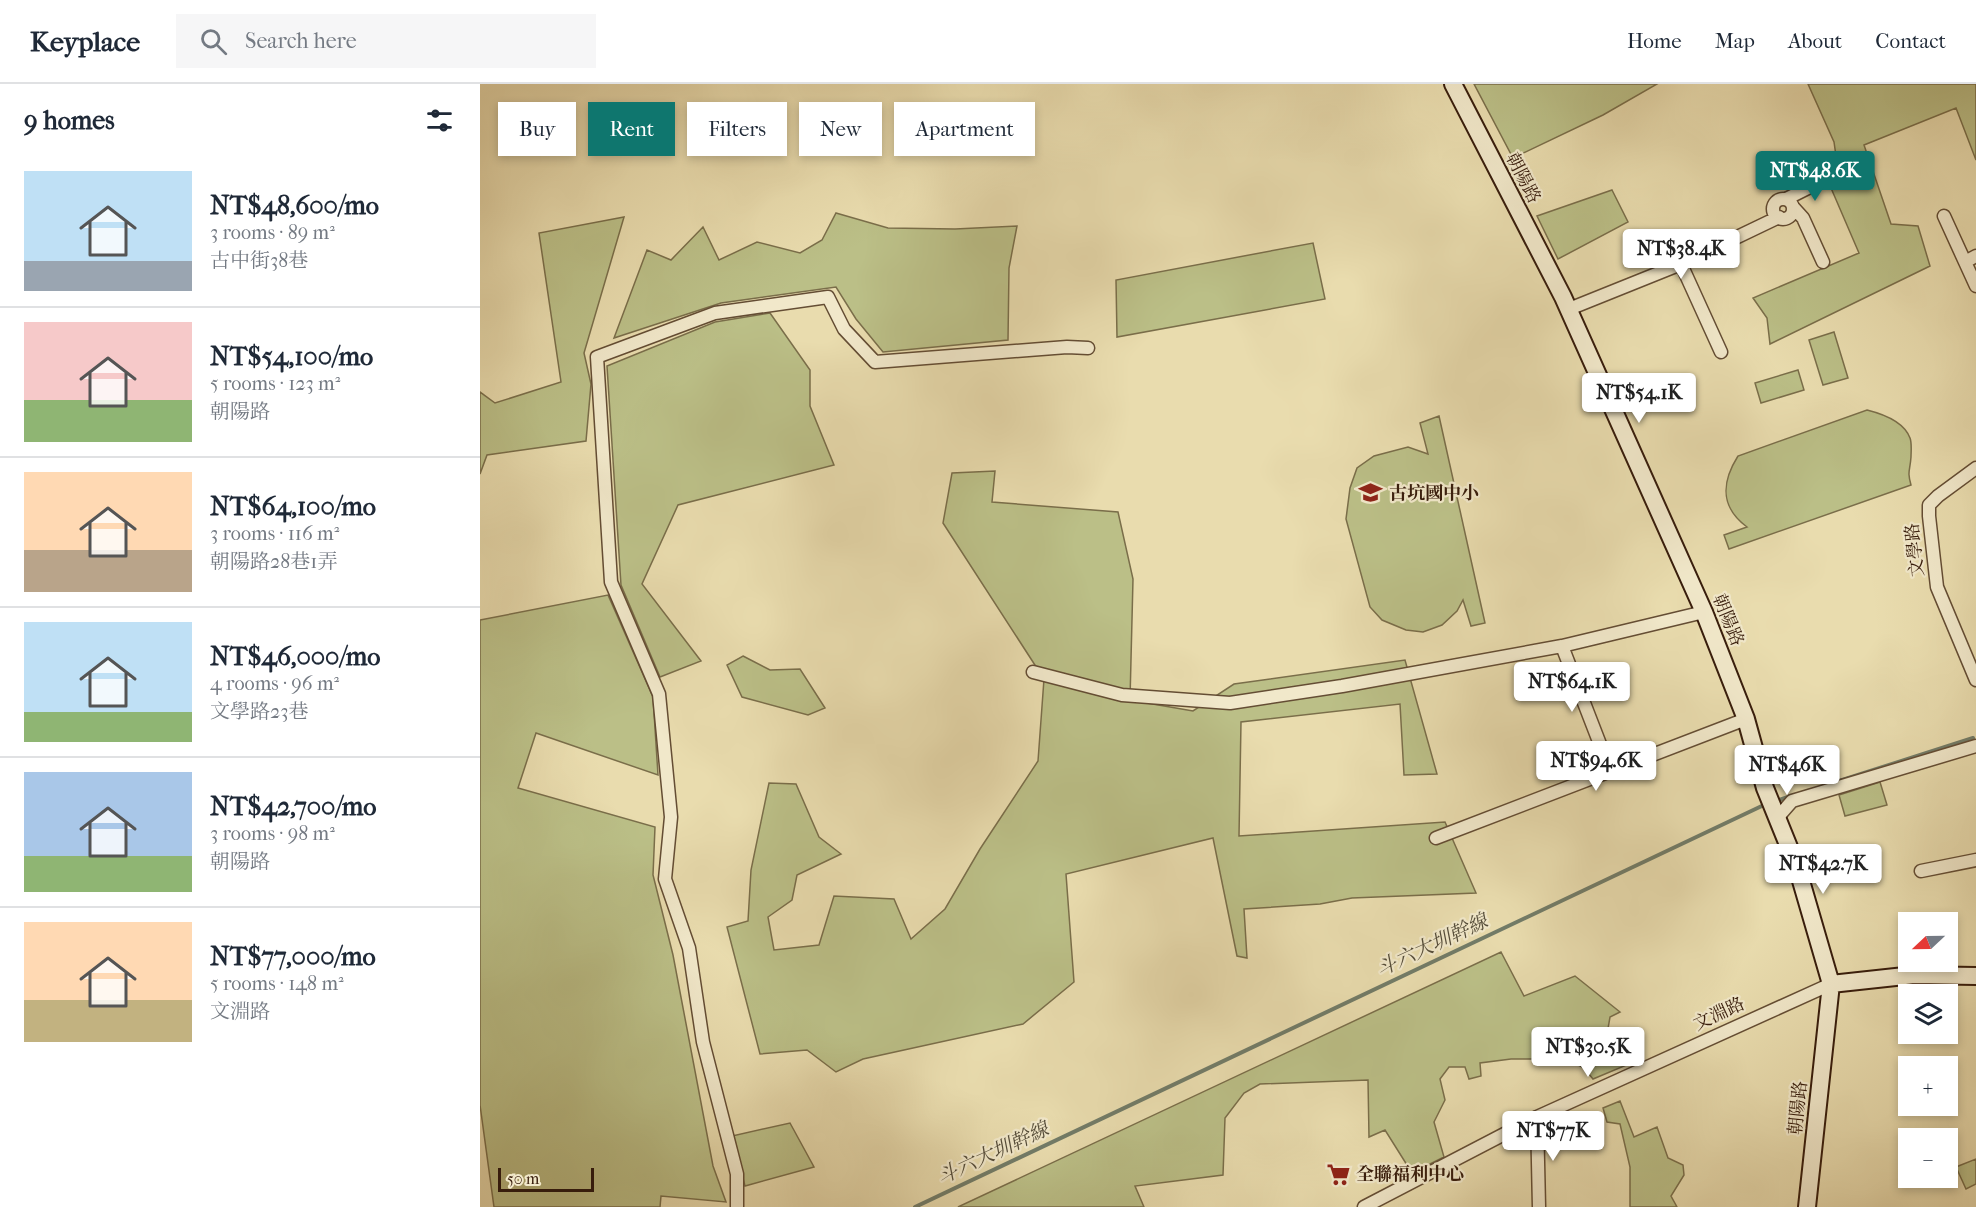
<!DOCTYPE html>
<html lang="en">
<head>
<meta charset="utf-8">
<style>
	body { margin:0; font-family:"IM FELL French Canon","Noto Serif TC",serif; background:#f6f6f7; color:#1f2937; height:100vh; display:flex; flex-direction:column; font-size:22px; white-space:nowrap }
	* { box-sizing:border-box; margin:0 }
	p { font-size:20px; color:#747a83 }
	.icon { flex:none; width:33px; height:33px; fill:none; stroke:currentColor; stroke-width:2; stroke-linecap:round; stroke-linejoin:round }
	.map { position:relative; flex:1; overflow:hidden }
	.panel { display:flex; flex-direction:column; background:#fff; width:480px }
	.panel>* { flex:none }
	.banner { position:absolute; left:18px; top:18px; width:570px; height:54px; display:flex; gap:12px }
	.needle { width:39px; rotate:248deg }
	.controls { position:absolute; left:1418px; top:828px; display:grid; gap:12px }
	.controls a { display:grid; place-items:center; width:60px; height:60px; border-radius:0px; background:#fff; box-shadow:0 3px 9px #0003; font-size:30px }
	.scale { position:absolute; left:18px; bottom:15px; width:96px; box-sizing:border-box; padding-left:6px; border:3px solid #381d0c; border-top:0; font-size:16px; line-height:21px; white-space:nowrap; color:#381d0c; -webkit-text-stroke:4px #f1e8ca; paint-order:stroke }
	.price { position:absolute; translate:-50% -51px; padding:0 14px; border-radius:6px; background:#fff; color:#222; font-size:20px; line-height:39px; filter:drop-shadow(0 2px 3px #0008) }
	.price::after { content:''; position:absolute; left:50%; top:36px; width:18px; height:14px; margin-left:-9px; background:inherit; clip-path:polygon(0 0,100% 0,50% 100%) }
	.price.on { background:#0f766e; color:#fff }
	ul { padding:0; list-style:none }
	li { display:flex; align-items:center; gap:18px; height:150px; padding:0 24px }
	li+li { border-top:2px solid #e0e1e3 }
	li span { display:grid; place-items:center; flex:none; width:168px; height:120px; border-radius:0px; color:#555 }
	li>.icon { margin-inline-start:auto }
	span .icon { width:72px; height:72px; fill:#fffc; stroke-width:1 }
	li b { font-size:26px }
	h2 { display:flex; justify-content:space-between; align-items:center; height:72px; padding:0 24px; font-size:26px }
	.pill { padding:0 21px; border-radius:0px; background:#fff; box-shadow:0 3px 9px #0003; font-size:21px; line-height:54px }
	.pill.on { background:#0f766e; color:#fff }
	header { display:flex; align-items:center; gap:36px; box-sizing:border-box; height:84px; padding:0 30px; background:#fff; border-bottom:2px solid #e0e1e3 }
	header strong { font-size:28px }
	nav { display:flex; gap:33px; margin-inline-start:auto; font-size:21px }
	.search { width:420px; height:54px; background:#f6f6f7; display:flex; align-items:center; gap:15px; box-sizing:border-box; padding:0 21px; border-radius:0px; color:#747a83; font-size:22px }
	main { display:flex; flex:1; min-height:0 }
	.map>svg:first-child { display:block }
</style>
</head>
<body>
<header>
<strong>Keyplace</strong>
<div class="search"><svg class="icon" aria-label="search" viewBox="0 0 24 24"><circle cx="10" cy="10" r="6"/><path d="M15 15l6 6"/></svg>Search here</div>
<nav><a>Home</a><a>Map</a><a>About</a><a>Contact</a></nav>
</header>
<main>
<section class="panel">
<h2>9 homes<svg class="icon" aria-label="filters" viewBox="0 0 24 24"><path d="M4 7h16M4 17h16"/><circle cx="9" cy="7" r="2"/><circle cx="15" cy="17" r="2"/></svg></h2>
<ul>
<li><span style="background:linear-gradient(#bfe0f5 75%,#9aa5b1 0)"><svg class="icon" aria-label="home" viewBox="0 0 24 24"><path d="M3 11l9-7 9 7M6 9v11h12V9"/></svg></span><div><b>NT$48,600/mo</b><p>3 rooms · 89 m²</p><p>古中街38巷</p></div></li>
<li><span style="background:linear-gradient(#f6c9c9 65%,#8fb573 0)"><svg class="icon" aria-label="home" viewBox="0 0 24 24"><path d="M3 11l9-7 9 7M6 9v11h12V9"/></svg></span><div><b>NT$54,100/mo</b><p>5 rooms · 123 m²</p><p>朝陽路</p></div></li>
<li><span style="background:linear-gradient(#ffd9b3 65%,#b9a48a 0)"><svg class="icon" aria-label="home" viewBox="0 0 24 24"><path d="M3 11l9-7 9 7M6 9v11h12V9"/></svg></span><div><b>NT$64,100/mo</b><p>3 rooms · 116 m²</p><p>朝陽路28巷1弄</p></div></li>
<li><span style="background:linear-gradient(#bfe0f5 75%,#8fb573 0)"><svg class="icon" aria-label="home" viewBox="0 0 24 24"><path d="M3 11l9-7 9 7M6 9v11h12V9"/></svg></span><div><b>NT$46,000/mo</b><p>4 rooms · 96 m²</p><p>文學路23巷</p></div></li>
<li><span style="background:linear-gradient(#a9c7e8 70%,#8fb573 0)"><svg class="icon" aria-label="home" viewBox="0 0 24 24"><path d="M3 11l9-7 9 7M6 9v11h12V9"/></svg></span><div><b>NT$42,700/mo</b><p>3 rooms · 98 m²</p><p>朝陽路</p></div></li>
<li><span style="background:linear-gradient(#ffd9b3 65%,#c2b280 0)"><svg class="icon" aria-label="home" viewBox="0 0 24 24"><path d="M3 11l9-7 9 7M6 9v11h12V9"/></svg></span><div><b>NT$77,000/mo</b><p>5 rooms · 148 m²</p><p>文淵路</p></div></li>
</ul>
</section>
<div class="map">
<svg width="1496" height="1123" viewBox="0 0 1496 1123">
	<rect width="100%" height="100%" fill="#e9dcae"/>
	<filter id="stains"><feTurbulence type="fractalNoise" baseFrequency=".00333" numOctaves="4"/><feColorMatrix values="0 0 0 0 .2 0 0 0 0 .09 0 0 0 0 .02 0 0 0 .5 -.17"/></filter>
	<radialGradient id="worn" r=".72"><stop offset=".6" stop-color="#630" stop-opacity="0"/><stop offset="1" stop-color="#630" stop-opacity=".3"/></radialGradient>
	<path fill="#bbbf87" stroke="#7a6e4a" stroke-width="1.5" d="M994 0H1177L1123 31 1033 74Z
		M1328 0H1496V76L1476 24 1384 61 1411 140 1438 142 1450 182 1290 260 1287 234 1273 214 1379 169 1351 104 1358 86 1354 58Z
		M1132 106 1148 138 1078 175 1057 132Z
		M356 129 408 144 475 145 537 142 529 184 528 256 403 268 376 235 356 203 241 219 134 254 167 166 191 176 223 143 239 176 277 158 320 169 342 156Z
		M144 133 104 269 111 300 106 357 7 371 0 390V308L15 319 81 298 59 149Z
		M833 159 845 215 637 253 636 196Z
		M290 229 330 286V322L354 381 198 421 162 500 221 577 180 593 141 501 127 282 235 238Z
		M1354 248 1368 294 1343 301 1329 256Z
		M1318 286 1324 306 1281 319 1275 299Z
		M1387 326C1403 330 1424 338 1430 354 1432 359 1431 368 1431 373 1430 387 1427 387 1431 401L1249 465 1244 451 1267 443C1240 423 1241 399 1258 372Z
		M959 332 1005 539 991 542 983 516 977 527 962 541 943 548 926 546 902 536 890 523 866 435 870 404 877 384 894 372 928 363 948 370 940 339Z
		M515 387 512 418 638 428 653 495 650 616 713 627 754 600 925 576 957 690 924 691 920 620 761 638 759 752 965 738 996 809 872 814 840 820 764 825 767 874 757 872 733 754 586 790 594 898 543 940 383 975 356 988 327 966 280 970 247 843 268 837 271 786 289 699 316 700 339 753 361 770 317 791 312 816 288 833 294 866 339 861 354 812 414 815 431 855 465 825 500 765 558 677 564 595 463 439 472 389Z
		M128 511 173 613 178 691 56 649 38 704 175 743 173 791 193 871 233 1082 246 1118 181 1112 180 1123H14L0 1021V536Z
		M263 572 290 586 320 585 345 624 328 631 262 613 247 581Z
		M1400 698 1407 721 1365 732 1359 711Z
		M1021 868 1044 912 1095 892 1140 928 1130 933 1126 956 1139 962 1149 980 1113 995 1104 984 1087 975H1031L1000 979 1001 992 989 995 985 983H969L960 995 965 1016 954 1038 964 1073 932 1089 905 1046 889 1053 888 996 780 1000 764 1009 745 1034 743 1091 655 1102 664 1123H478Z
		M1140 1017 1154 1053 1177 1043 1188 1074 1203 1081 1204 1091 1191 1112 1197 1123H1150V1083L1140 1040 1127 1038 1123 1024Z
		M310 1039 334 1083 265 1102 252 1052Z
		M1496 1075V1100L1486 1105 1476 1083Z"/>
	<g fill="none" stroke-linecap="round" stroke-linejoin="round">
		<path stroke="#727c68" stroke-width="4" d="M1356 698 1493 654
			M1296 717 1311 712
			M435 1123 1286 720"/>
		<defs>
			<path id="street" d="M1306 115 1350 93
				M1293 125a10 10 0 1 1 20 0a10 10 0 1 1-20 0Z
				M1313 123 1323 134 1343 178
				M1464 132 1485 178
				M1496 172 1485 178 1496 202
				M1201 180 1241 268
				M1089 225 1201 180 1299 133
				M1496 384 1458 412 1449 421V432L1457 503 1496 596
				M1082 562 1130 686
				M553 588 642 611 750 619 862 602 1082 562 1224 528
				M1298 733 1312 717 1496 662
				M956 754 1266 635
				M1441 787 1496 776
				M1057 1033 1059 1123
				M257 1123V1090L223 958 209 864 185 795 191 733 179 610 131 498 117 273 235 229 348 213 364 245 395 278 587 263 608 264
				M884 1123 1057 1033 1351 900"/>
			<path id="secondary" d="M973 0 1083 213 1224 528 1266 635 1285 704 1317 783 1351 900 1327 1123
				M1351 900 1434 891 1496 892"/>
		</defs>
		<use href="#street" stroke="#644d34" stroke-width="15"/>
		<use href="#secondary" stroke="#381d0c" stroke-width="20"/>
		<use href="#street" stroke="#f1e8ca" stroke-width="12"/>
		<use href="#secondary" stroke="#f1e8ca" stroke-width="16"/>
	</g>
	<defs>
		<symbol id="school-bare" viewBox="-9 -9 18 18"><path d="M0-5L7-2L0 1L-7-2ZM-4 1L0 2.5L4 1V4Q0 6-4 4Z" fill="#8f2418" stroke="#f1e8ca" stroke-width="2.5" paint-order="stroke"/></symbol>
		<symbol id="supermarket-bare" viewBox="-9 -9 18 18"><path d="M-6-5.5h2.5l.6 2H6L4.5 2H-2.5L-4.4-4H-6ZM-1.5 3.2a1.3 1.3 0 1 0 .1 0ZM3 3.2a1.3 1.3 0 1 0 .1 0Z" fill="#8f2418" stroke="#f1e8ca" stroke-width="2.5" paint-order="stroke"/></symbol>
	</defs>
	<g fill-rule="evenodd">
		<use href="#school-bare" x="874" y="392" width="33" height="33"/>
		<use href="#supermarket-bare" x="842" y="1074" width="33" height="33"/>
	</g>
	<g text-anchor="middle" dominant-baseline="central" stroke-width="4.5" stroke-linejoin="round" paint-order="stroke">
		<g font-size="18" fill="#381d0c" stroke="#f1e8ca">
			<text transform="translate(1043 94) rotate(63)">朝陽路</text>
			<text transform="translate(1435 466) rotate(-96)">文學路</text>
			<text transform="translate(1248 536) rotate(68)">朝陽路</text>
			<text transform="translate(1239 930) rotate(-25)">文淵路</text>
			<text transform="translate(1318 1024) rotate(-84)">朝陽路</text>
		</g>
		<g font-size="18" font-weight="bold" fill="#381d0c" stroke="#f1e8ca" text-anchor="start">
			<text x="909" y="409">古坑國中小</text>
			<text x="876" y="1090">全聯福利中心</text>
		</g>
		<g font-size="20" font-style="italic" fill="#554d3a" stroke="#f1e8ca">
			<text transform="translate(952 861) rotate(-25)">斗六大圳幹線</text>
			<text transform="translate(513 1069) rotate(-25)">斗六大圳幹線</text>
		</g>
	</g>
	<rect width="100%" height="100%" filter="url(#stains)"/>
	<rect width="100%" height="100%" fill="url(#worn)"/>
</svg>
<div class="controls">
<a><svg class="needle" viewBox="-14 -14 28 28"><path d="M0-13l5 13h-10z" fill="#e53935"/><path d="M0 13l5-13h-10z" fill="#747a83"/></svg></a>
<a><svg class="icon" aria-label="layers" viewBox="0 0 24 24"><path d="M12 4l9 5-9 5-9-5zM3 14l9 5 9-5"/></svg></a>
<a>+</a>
<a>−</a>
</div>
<div class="scale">50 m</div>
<b class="price on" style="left:1335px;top:118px">NT$48.6K</b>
<b class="price" style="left:1201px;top:196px">NT$38.4K</b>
<b class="price" style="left:1159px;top:340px">NT$54.1K</b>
<b class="price" style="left:1092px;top:629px">NT$64.1K</b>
<b class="price" style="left:1116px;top:708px">NT$94.6K</b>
<b class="price" style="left:1307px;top:712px">NT$46K</b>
<b class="price" style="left:1343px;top:811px">NT$42.7K</b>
<b class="price" style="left:1108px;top:994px">NT$30.5K</b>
<b class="price" style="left:1073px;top:1078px">NT$77K</b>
<div class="banner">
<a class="pill">Buy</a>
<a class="pill on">Rent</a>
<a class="pill">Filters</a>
<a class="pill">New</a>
<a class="pill">Apartment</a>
</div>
</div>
</main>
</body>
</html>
